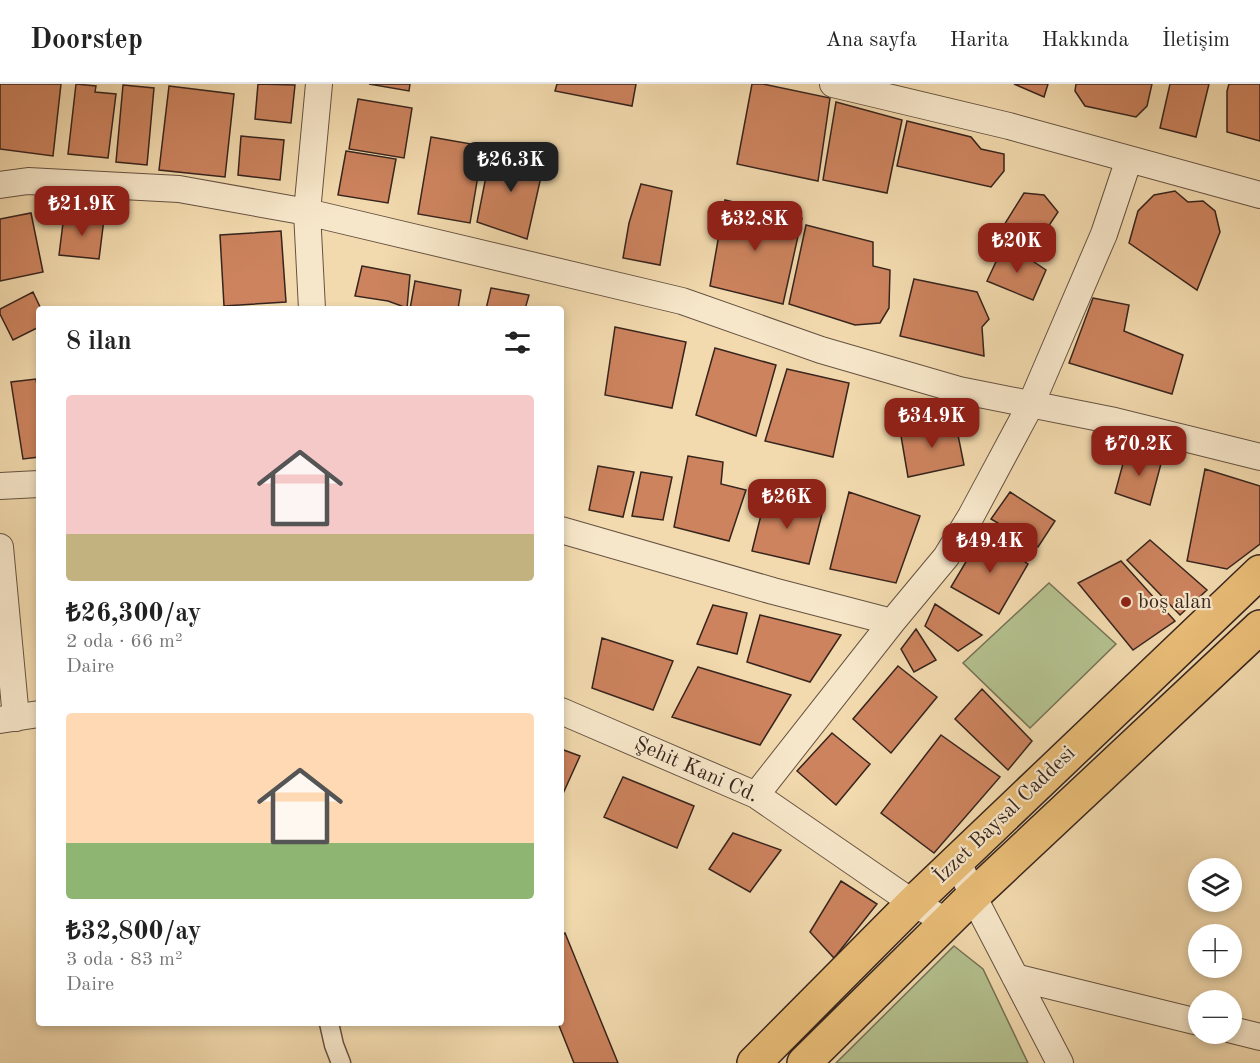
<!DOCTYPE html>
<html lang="tr">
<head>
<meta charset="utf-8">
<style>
	body { margin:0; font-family:"Old Standard TT",serif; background:#f6f6f6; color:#222; height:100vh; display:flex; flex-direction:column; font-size:22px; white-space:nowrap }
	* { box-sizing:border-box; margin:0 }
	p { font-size:20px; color:#767676 }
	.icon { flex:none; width:33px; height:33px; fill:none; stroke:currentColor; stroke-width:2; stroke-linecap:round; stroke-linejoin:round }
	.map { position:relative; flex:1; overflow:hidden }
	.side { position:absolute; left:36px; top:222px; width:528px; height:720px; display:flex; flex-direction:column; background:#fff; border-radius:6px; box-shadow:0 3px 9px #0003 }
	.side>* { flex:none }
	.controls { position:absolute; left:1188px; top:774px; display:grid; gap:12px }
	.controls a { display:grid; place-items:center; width:54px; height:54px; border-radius:50%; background:#fff; box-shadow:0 3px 9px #0003; font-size:30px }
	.price { position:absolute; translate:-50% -51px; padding:0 14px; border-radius:12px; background:#8f2418; color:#fff; font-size:20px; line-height:39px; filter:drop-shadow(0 2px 3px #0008) }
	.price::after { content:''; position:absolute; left:50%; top:36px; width:18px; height:14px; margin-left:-9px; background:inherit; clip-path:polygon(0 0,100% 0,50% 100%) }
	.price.on { background:#222; color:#fff }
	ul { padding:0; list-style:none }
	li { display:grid; align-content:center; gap:12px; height:318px; padding:0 30px }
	li span { display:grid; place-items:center; height:186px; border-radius:6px; color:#555 }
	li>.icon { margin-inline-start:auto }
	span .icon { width:108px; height:108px; fill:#fffc; stroke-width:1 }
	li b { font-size:26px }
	h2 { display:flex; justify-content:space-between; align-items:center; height:72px; padding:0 30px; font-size:26px }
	header { display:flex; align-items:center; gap:36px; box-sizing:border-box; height:84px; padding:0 30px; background:#fff; border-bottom:2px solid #e0e0e0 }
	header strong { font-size:28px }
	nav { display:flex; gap:33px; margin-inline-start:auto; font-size:21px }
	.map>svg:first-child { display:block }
</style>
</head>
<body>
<header>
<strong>Doorstep</strong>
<nav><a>Ana sayfa</a><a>Harita</a><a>Hakkında</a><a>İletişim</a></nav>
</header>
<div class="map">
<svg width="1260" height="979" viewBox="0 0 1260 979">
	<rect width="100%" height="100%" fill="#f2daae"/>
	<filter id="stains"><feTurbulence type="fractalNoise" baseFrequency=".00333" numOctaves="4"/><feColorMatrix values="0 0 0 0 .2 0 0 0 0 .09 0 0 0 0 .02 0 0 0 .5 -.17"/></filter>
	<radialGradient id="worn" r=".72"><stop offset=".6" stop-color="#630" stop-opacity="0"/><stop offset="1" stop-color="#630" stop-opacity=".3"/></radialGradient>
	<path fill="#b4c18f" stroke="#767256" stroke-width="1.5" d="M1049 499 1116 560 1030 644 963 579Z
		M954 862 983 885 1028 979H836Z"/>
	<path fill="#cc835e" stroke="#37241d" stroke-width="1.5" d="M0 0H61L53 72 0 65Z
		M76 0 96 2 95 8 116 10 108 74 68 70Z
		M258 0 295 1 291 39 255 35Z
		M369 0H410L409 7Z
		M557 0H636L632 22 555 7Z
		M752 0H763L830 14 818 97 737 80Z
		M1014 0H1048L1044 13Z
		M1076 0H1152L1147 22 1136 33 1085 22 1075 7Z
		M1170 0H1209L1196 53 1160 44Z
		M1229 0H1260V57L1227 48V7Z
		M123 1 154 4 147 81 116 78Z
		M169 2 234 10 225 93 159 86Z
		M358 15 412 24 404 74 349 65Z
		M836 18 902 36 887 109 823 96Z
		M907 37 971 53 981 65 1004 70V87L991 103 897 82Z
		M241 52 284 56 280 96 238 91Z
		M431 53 483 62 470 139 418 130Z
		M346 67 396 75 388 119 338 111Z
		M491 67 545 75 527 155 477 138Z
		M641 100 672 107 660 181 623 174 629 139Z
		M1175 107 1188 118 1203 117 1215 127 1220 148 1197 206 1129 159 1138 127 1154 111Z
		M1024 109 1044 111 1058 128 1038 158 1015 151 1004 141Z
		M725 116 802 134 783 220 710 202Z
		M31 129 43 188 0 197V135Z
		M64 131 104 135 99 175 59 171Z
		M806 141 873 158V182L890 186 889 224 880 239 855 241 789 220Z
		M281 147 286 218 224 222 220 151Z
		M1001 167 1025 172 1046 186 1033 216 987 197Z
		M362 182 410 191 407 224 388 217 355 212Z
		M914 195 977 208 989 235 982 243 984 272 900 252Z
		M415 197 461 206 458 225H410Z
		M491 204 529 211 525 225H486Z
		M33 208 41 225H39V243L13 256 0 230V225Z
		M1093 214 1129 221 1124 247 1183 271 1172 310 1069 279Z
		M615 243 686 258 672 324 605 311Z
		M715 264 776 281 756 352 696 331Z
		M787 285 849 299 833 373 765 357Z
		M36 295 37 301H39V373L23 375 11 298Z
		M955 336 964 381 908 393 901 352Z
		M1127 365 1162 376 1150 421 1115 409Z
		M688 372 723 378 721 400 746 406 729 457 674 443Z
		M598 382 634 388 623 433 589 426Z
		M1205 385 1260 402V460L1227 485 1187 477Z
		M641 388 672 393 663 436 632 432Z
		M849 408 920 432 896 499 830 485Z
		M1010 408 1055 437 1038 463 991 435Z
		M766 411 823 426 809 480 752 467Z
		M983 449 1028 480 999 530 951 503Z
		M1150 456 1207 506 1180 531 1127 476Z
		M1121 477 1175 537 1133 566 1078 499Z
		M935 520 982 551 958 567 925 542Z
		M713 521 747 529 737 570 697 560Z
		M760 531 841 551 810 598 747 578Z
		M916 545 936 576 914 588 901 565Z
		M602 554 673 577 653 626 592 604Z
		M898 582 937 613 891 669 853 635Z
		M698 583 791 611 760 661 672 633Z
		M982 605 1032 657 1008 686 955 635Z
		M832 649 870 680 836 721 797 687Z
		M941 651 1000 693 934 769 881 729Z
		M561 665 580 672 561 714Z
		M623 693 694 722 677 764 604 733Z
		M733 749 781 766 750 808 709 785Z
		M841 797 877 820 834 874 810 848Z
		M565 849 618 979H574L558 939H561V851Z"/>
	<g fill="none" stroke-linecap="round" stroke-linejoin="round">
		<defs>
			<path id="pedestrian" d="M329 939 334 961 341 979"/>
			<path id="minor" d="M833 0 1009 42 1260 111
				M0 101 28 97 179 105 307 128 682 217 821 266 959 306 1115 337 1260 373
				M312 225 307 128 319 0
				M0 402 39 400
				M561 446 773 507 892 538
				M0 463 16 634
				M561 627 756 711 913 819 948 838
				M0 636 39 630
				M756 711 892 538 946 473 971 432 1031 320 1104 150 1129 75
				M957 776 973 812 1060 979
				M1015 893 1198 938
				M1232 946 1260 953"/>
			<path id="primary" d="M754 979 913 819 1260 488
				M804 979 973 812 1260 543"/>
		</defs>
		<use href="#pedestrian" stroke="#665241" stroke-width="21"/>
		<use href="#minor" stroke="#665241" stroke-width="28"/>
		<use href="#primary" stroke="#37241d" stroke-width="36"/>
		<use href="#pedestrian" stroke="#f7e7ca" stroke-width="18"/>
		<use href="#minor" stroke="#f7e7ca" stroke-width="26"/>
		<use href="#primary" stroke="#e9bd77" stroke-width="33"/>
	</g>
	<circle fill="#8f2418" stroke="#f7e7ca" stroke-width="2" cx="1126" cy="518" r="6"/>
	<g text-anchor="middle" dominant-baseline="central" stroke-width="4.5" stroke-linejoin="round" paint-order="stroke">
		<g font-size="21" fill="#37241d" stroke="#f7e7ca" text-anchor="start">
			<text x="1138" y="518">boş alan</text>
		</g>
		<g font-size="21" fill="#37241d" stroke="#f7e7ca">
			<text transform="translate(696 686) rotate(24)">Şehit Kani Cd.</text>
			<text transform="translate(1005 731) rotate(-44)">İzzet Baysal Caddesi</text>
		</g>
	</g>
	<rect width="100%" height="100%" filter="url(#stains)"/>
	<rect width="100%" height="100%" fill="url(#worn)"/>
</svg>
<div class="controls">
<a><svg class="icon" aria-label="layers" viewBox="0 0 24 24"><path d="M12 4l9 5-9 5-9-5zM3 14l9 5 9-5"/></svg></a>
<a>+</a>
<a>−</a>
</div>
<b class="price on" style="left:511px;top:109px">₺26.3K</b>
<b class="price" style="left:82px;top:153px">₺21.9K</b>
<b class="price" style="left:755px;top:168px">₺32.8K</b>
<b class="price" style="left:1017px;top:190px">₺20K</b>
<b class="price" style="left:932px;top:365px">₺34.9K</b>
<b class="price" style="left:1139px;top:393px">₺70.2K</b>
<b class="price" style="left:787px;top:446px">₺26K</b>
<b class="price" style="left:990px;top:490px">₺49.4K</b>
<section class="side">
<h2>8 ilan<svg class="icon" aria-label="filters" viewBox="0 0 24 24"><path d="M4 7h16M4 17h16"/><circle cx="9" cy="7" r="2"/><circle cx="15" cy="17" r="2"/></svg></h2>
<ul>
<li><span style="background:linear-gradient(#f6c9c9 75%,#c2b280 0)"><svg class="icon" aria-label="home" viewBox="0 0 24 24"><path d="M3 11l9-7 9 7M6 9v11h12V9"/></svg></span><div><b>₺26,300/ay</b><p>2 oda · 66 m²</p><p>Daire</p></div></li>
<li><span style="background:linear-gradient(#ffd9b3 70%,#8fb573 0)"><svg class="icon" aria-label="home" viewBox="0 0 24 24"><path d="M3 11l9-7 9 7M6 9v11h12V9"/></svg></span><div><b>₺32,800/ay</b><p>3 oda · 83 m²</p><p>Daire</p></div></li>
</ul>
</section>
</div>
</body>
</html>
